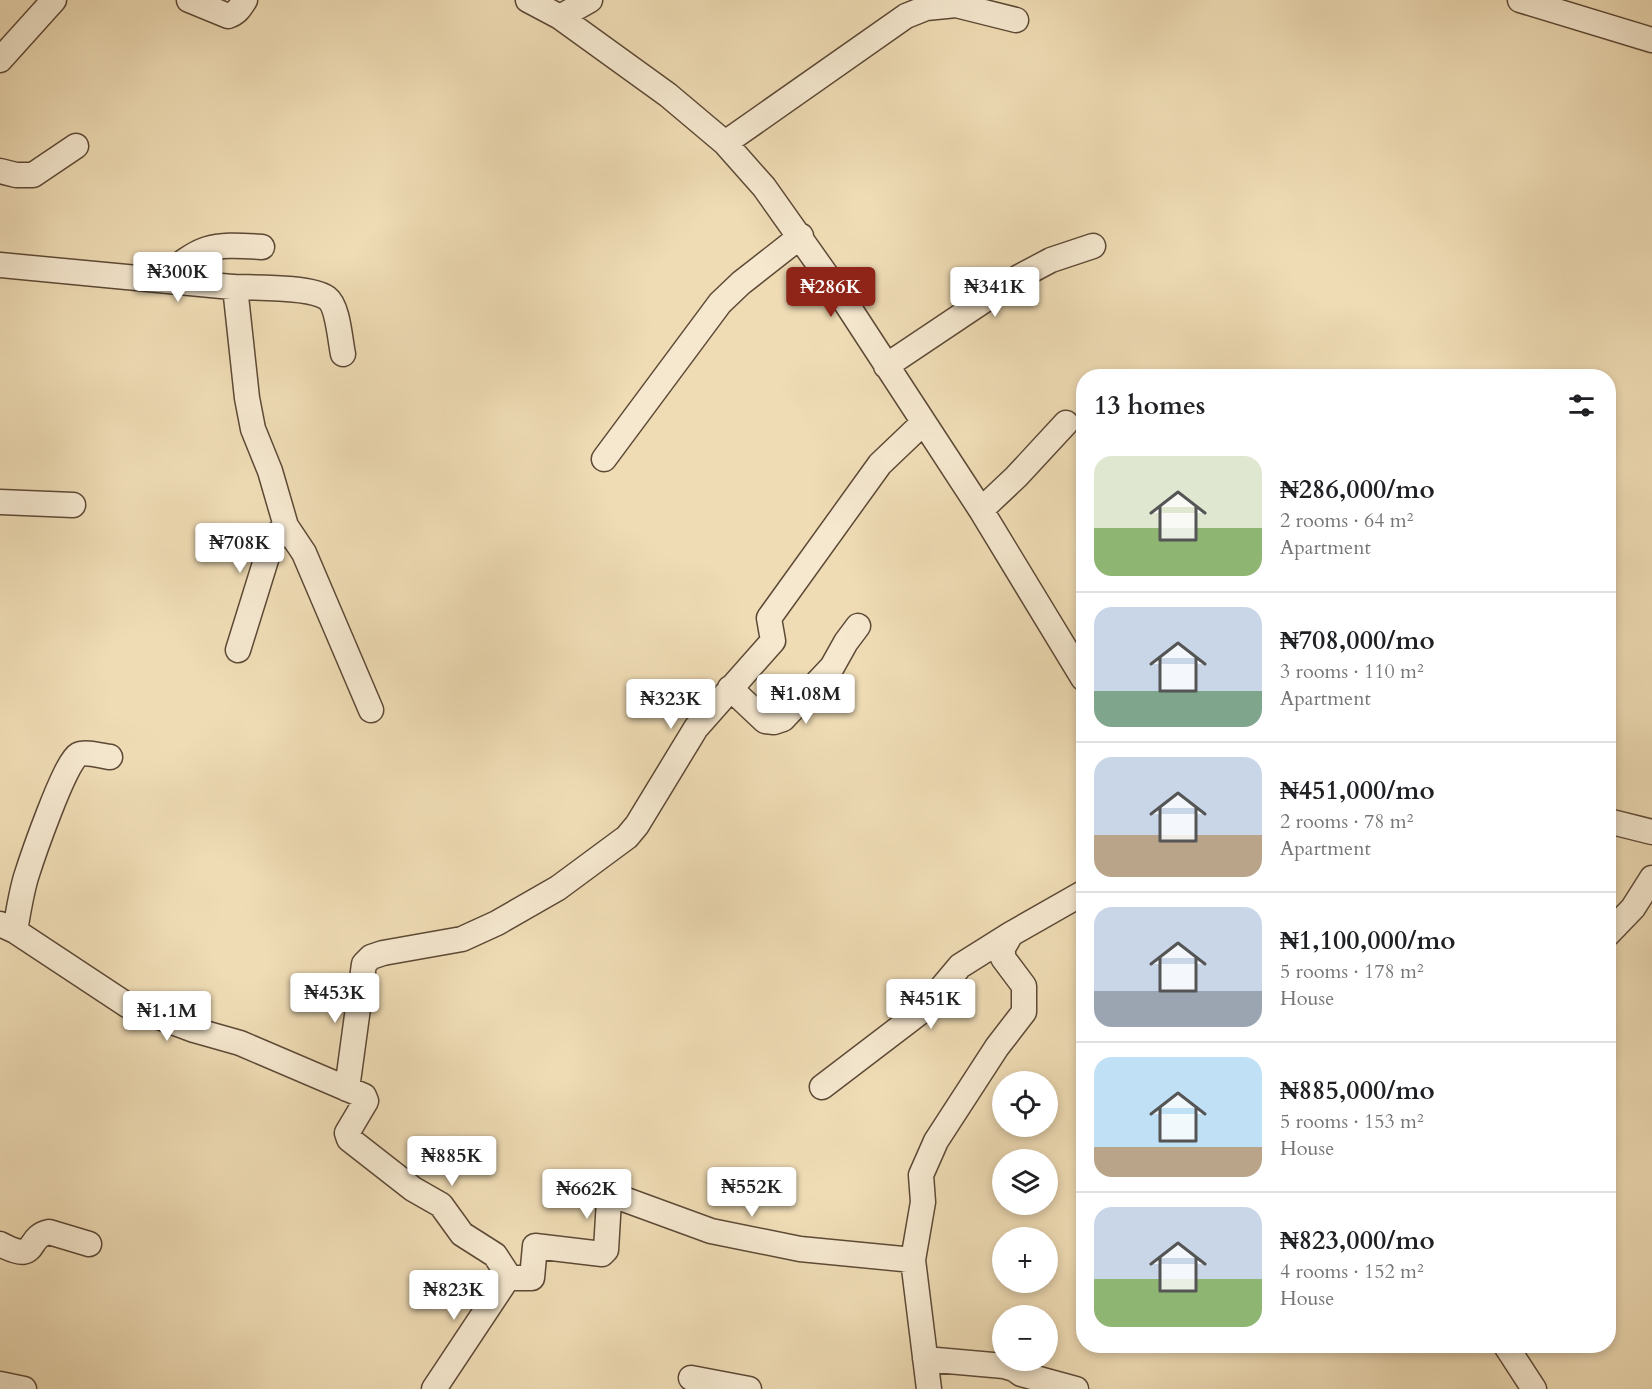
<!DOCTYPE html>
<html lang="en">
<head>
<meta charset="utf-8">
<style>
	body { margin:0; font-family:Cardo,serif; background:#f6f6f6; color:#202124; height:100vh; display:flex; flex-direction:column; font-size:22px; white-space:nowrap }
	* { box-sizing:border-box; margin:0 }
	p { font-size:20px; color:#757577 }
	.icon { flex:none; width:33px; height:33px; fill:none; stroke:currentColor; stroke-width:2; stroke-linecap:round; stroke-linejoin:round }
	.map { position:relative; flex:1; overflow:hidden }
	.details { position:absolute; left:1076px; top:369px; width:540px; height:984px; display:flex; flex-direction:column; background:#fff; border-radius:24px; box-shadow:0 3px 9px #0003 }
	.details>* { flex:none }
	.controls { position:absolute; left:992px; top:1071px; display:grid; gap:12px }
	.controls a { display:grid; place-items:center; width:66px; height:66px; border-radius:50%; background:#fff; box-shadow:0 3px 9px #0003; font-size:30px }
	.price { position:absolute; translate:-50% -51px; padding:0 14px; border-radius:6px; background:#fff; color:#222; font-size:20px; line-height:39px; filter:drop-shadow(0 2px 3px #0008) }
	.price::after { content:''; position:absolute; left:50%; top:36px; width:18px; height:14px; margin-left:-9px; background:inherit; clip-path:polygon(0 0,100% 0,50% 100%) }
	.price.current { background:#8f2418; color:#fff }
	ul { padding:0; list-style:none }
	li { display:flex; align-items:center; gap:18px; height:150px; padding:0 18px }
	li+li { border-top:2px solid #e0e0e0 }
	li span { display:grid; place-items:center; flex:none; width:168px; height:120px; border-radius:18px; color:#555 }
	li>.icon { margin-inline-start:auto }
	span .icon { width:72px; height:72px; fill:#fffc; stroke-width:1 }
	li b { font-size:26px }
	h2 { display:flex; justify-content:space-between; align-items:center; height:72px; padding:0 18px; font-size:26px }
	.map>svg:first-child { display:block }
</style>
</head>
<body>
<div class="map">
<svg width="1652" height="1389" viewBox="0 0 1652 1389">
	<rect width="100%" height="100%" fill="#efdcb5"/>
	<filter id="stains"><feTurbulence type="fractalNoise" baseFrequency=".00333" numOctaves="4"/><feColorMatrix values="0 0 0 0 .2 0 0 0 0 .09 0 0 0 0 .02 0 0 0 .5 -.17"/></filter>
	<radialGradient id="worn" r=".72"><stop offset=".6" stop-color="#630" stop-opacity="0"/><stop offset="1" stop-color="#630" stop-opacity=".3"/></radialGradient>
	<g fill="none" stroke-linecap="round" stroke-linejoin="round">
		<defs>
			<path id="minor" d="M189 0 228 16C237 13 240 8 245 0
				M528 0 560 17 668 95 725 143 764 187 844 300 981 510 1083 678
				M1520 0 1652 40
				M560 17 590 0
				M0 60 54 0
				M725 143 906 16 926 8 956 5 1016 20
				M0 171 16 175H33L76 146
				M0 265C77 272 155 280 232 287 254 288 310 286 327 298 338 306 340 340 343 354
				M161 280C201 246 209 243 262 247
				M235 287 247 398 253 429 270 471 286 526 304 553 371 710
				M886 366 1019 277 1051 260 1093 246
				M604 459 720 303 741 283 801 236
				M0 502 73 505
				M981 510 1016 477 1066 423
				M238 650 270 547 276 535 286 526
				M730 688 765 721 774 722 783 719 832 667 846 642 858 626
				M1608 821 1652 832
				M0 924 15 931 127 1005 194 1030 240 1043 364 1096 366 1101 347 1133 349 1139 413 1189 441 1205 462 1234 495 1255 510 1278H532L535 1246 602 1254 606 1250 609 1200 618 1197 711 1231 800 1249 913 1260
				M15 931C18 913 21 894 26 877 32 858 65 762 78 755 85 751 102 756 110 757
				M1608 934 1633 908 1652 878
				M822 1087 923 1010 960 966 1011 934
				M347 1089 364 964 371 957 383 953 462 939 497 923 558 888 627 837 637 825 696 728 773 641 769 618 880 464 923 423
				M0 1244C40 1265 24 1237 49 1232L89 1244
				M1506 1346 1534 1389
				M925 1359 1004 1366 1014 1369 1021 1374 1076 1389
				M691 1378 749 1389
				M0 1384 24 1389
				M434 1389 509 1276
				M929 1389 913 1260 923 1202 921 1175 936 1141 997 1047 1024 1012V986L1003 958V948L1011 934 1083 893"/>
		</defs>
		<use href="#minor" stroke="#5d4936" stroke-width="27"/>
		<use href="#minor" stroke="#f5e8cf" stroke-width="24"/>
	</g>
	<rect width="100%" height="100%" filter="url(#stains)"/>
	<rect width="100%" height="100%" fill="url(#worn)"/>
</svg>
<div class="controls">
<a><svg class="icon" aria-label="locate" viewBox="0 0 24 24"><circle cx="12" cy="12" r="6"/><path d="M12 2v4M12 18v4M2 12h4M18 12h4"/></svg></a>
<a><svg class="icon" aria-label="layers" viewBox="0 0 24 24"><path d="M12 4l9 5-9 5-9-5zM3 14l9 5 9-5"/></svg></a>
<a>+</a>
<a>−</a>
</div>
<b class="price" style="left:178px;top:303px">₦300K</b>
<b class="price current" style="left:831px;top:318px">₦286K</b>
<b class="price" style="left:995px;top:318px">₦341K</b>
<b class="price" style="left:240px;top:574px">₦708K</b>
<b class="price" style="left:806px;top:725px">₦1.08M</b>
<b class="price" style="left:671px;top:730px">₦323K</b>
<b class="price" style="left:335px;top:1024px">₦453K</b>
<b class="price" style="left:931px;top:1030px">₦451K</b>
<b class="price" style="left:167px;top:1042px">₦1.1M</b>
<b class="price" style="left:452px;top:1187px">₦885K</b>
<b class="price" style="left:752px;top:1218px">₦552K</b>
<b class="price" style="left:587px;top:1220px">₦662K</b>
<b class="price" style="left:454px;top:1321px">₦823K</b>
<section class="details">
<h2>13 homes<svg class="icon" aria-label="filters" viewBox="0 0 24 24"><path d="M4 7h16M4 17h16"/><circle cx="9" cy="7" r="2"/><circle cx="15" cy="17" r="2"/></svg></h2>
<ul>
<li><span style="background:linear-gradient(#dfe7d0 60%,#8fb573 0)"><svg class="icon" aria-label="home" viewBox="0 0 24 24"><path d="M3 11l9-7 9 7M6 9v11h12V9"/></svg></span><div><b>₦286,000/mo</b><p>2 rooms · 64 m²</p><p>Apartment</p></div></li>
<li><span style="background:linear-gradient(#c9d6e8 70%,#7fa58c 0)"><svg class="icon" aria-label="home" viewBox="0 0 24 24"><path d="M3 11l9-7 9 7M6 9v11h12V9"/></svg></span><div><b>₦708,000/mo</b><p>3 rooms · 110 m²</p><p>Apartment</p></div></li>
<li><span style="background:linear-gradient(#c9d6e8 65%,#b9a48a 0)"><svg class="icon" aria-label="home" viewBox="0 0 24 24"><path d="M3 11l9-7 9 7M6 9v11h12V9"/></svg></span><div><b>₦451,000/mo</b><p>2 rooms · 78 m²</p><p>Apartment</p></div></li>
<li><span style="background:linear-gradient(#c9d6e8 70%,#9aa5b1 0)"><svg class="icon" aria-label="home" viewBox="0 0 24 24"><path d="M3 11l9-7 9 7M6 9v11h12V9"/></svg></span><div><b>₦1,100,000/mo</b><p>5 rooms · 178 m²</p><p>House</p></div></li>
<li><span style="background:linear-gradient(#bfe0f5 75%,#b9a48a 0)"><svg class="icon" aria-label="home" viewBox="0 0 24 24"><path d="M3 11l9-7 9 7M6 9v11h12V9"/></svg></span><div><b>₦885,000/mo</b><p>5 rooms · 153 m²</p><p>House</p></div></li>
<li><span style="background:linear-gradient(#c9d6e8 60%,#8fb573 0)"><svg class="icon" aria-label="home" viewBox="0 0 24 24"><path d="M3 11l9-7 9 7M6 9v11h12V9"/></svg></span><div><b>₦823,000/mo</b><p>4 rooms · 152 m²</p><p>House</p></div></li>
</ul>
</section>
</div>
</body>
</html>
